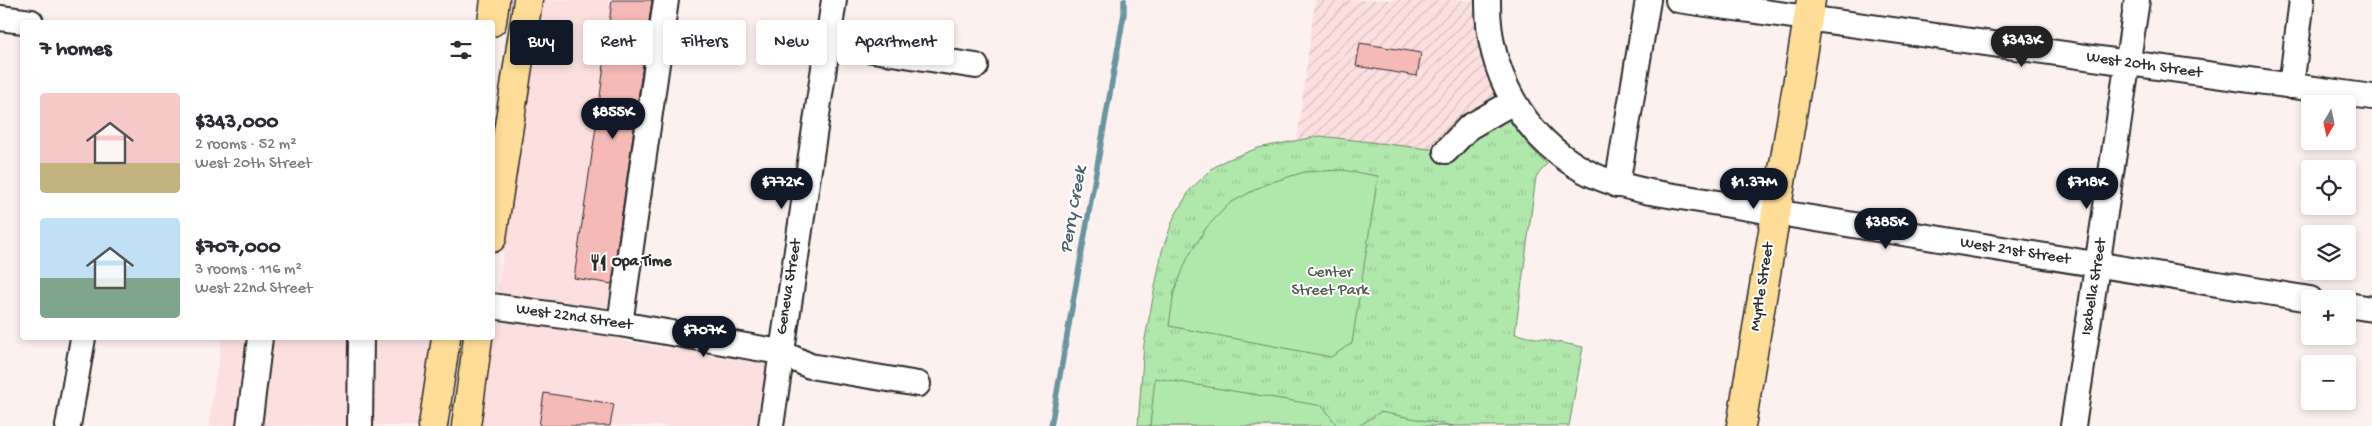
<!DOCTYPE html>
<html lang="en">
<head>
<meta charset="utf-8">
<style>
	body { margin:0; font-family:"Gochi Hand",sans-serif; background:#f7f7f7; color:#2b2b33; height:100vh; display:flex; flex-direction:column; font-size:19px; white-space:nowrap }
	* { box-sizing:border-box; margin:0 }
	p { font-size:16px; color:#7c7c81 }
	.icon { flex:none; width:28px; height:28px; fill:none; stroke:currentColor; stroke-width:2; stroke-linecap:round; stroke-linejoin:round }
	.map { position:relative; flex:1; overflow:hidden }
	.side { position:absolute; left:20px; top:20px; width:475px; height:320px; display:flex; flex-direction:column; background:#fff; border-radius:5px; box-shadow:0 2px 8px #0003 }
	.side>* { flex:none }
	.banner { position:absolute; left:510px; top:20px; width:475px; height:45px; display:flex; gap:10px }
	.needle { width:32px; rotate:189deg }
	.buttons { position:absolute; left:2301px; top:95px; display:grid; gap:10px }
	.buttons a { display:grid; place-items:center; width:55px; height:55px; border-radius:5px; background:#fff; box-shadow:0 2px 8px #0003; font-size:25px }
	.price { position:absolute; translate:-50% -42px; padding:0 11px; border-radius:18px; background:#111827; color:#fff; font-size:16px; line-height:32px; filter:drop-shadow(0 1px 2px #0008) }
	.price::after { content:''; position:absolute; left:50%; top:30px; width:15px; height:11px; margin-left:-8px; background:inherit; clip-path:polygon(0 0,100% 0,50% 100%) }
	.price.active { background:#222; color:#fff }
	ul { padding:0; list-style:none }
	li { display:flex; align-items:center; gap:15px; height:125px; padding:0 20px }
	li span { display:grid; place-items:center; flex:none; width:140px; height:100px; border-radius:5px; color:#555 }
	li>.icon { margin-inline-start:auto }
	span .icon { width:60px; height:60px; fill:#fffc; stroke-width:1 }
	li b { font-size:21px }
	h2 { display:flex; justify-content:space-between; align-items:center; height:60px; padding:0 20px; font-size:21px }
	.pill { padding:0 18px; border-radius:5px; background:#fff; box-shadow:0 2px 8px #0003; font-size:18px; line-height:45px }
	.pill.active { background:#111827; color:#fff }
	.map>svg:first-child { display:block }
</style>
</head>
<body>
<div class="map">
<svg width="2372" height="426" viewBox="0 0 2372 426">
	<defs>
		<pattern id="industrial-furrows" width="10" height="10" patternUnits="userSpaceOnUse" patternTransform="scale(1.25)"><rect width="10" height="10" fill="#fbe0df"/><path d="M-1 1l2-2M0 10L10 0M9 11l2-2" fill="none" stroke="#d7c0c0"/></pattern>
		<pattern id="grass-tufts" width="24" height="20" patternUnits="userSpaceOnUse" patternTransform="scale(1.25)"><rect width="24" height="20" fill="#b0e7ab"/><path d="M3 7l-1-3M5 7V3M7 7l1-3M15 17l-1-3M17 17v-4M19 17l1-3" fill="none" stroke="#98c693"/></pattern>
	</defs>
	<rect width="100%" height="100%" fill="#fdf1f0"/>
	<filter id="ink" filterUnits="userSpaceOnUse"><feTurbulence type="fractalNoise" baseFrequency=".02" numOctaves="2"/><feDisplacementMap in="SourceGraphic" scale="10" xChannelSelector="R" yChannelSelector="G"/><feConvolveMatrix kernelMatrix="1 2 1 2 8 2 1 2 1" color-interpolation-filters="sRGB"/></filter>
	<g filter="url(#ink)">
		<path fill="#fbe0df" d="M542 0H675L623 341 767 364 758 426H479L490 338H492L493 321Z
			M222 338H435L420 426H208Z"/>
		<path fill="url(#industrial-furrows)" d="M1315 0H1479L1477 41 1502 109 1446 151 1320 136 1297 140Z"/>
		<path fill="url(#grass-tufts)" stroke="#6e896b" d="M1507 118 1531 148 1547 164 1536 177 1515 334 1583 347 1569 426H1138L1144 344 1162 251 1174 217 1190 190 1211 169 1224 161 1258 148 1320 136 1446 151Z"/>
		<path fill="#b0e7ab" stroke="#6e896b" d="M1342 170 1378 176 1352 343 1331 357 1169 326 1174 292 1188 257 1207 227 1230 203 1266 184 1304 172Z
			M1155 378 1323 406 1335 423V426H1150Z
			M1380 412 1453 426H1359Z"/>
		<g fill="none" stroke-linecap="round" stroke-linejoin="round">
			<path stroke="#6795a1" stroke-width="5.5" d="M1051 426 1124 14V0"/>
		</g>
		<path fill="#f6bab6" stroke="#2b2b2b" d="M612 0H652L612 284 574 278 598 113Z
			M1360 43 1421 53 1417 76 1356 66Z
			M544 393 614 404 610 426H539Z"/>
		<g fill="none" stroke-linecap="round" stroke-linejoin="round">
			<defs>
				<path id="minor" d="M1488 0C1487 71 1522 136 1585 171 1605 182 1628 187 1650 192L2310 299
					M1678 0 2372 97
					M0 18 31 22
					M827 43 976 66
					M2291 86 2302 0
					M1446 151 1469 127 1513 102
					M1617 185 1648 0
					M2348 305 2372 309
					M492 306 620 324 780 352 810 366 918 384
					M620 324 666 0
					M68 426 83 338
					M249 426 260 338
					M360 426 361 338
					M771 426 834 0
					M2073 426 2137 0"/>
				<path id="major" d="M492 22 495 0
					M492 238 528 0
					M433 426 446 338
					M466 426 478 338
					M1741 426 1811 0"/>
			</defs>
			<use href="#minor" stroke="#2b2b2b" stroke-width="28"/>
			<use href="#major" stroke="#2b2b2b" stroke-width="31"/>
			<use href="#minor" stroke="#fff" stroke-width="24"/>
			<use href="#major" stroke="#fedd96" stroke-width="28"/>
		</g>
	</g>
	<defs>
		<symbol id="restaurant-bare" viewBox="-9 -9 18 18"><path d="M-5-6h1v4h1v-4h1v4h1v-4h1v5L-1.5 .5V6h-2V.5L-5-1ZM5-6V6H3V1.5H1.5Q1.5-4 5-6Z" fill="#2b2b2b" stroke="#fff" stroke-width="2.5" paint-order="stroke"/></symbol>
	</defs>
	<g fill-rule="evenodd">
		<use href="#restaurant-bare" x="586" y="250" width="25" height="25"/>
	</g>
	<g text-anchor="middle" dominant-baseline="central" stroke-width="4" stroke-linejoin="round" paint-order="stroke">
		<g font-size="16" fill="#2b2b2b" stroke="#fff">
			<text transform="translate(2144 66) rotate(8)">West 20th Street</text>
			<text transform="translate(2015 252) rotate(9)">West 21st Street</text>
			<text transform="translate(790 287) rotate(-81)">Geneva Street</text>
			<text transform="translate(1763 287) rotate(-81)">Myrtle Street</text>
			<text transform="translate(2095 287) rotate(-81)">Isabella Street</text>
			<text transform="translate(574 318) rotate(8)">West 22nd Street</text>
		</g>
		<g font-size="16" font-weight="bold" fill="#2b2b2b" stroke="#fff" text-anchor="start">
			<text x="612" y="262">Opa Time</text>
		</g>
		<g font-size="16" fill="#4c5a4b" stroke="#fff">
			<text x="1330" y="273">Center<tspan x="1330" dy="18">Street Park</tspan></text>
		</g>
		<g font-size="18" font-style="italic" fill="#496066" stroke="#fff">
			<text transform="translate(1074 210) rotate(-80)">Perry Creek</text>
		</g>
	</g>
</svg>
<div class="buttons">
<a><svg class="needle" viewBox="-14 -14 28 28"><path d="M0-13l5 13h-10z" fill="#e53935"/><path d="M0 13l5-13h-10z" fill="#7c7c81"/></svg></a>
<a><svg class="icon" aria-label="locate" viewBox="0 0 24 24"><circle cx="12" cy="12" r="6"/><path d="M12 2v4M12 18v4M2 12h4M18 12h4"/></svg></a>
<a><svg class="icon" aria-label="layers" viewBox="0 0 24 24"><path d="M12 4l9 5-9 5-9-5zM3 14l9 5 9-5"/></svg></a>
<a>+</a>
<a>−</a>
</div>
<b class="price active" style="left:2022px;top:68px">$343K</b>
<b class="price" style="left:613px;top:140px">$855K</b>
<b class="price" style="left:782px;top:210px">$772K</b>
<b class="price" style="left:1754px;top:210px">$1.37M</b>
<b class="price" style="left:2087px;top:210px">$718K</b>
<b class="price" style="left:1886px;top:250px">$385K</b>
<b class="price" style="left:704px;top:358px">$707K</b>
<div class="banner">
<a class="pill active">Buy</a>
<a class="pill">Rent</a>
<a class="pill">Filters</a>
<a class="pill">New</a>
<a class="pill">Apartment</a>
</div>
<section class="side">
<h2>7 homes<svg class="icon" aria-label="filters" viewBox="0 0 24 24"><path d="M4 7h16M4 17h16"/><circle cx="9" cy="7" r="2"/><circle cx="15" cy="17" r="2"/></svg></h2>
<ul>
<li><span style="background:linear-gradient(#f6c9c9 70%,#c2b280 0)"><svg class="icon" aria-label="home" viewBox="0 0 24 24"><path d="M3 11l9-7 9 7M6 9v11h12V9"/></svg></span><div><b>$343,000</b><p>2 rooms · 52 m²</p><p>West 20th Street</p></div></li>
<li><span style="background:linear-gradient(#bfe0f5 60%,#7fa58c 0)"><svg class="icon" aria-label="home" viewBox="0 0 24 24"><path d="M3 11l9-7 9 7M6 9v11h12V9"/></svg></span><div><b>$707,000</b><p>3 rooms · 116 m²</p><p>West 22nd Street</p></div></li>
</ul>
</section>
</div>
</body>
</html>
